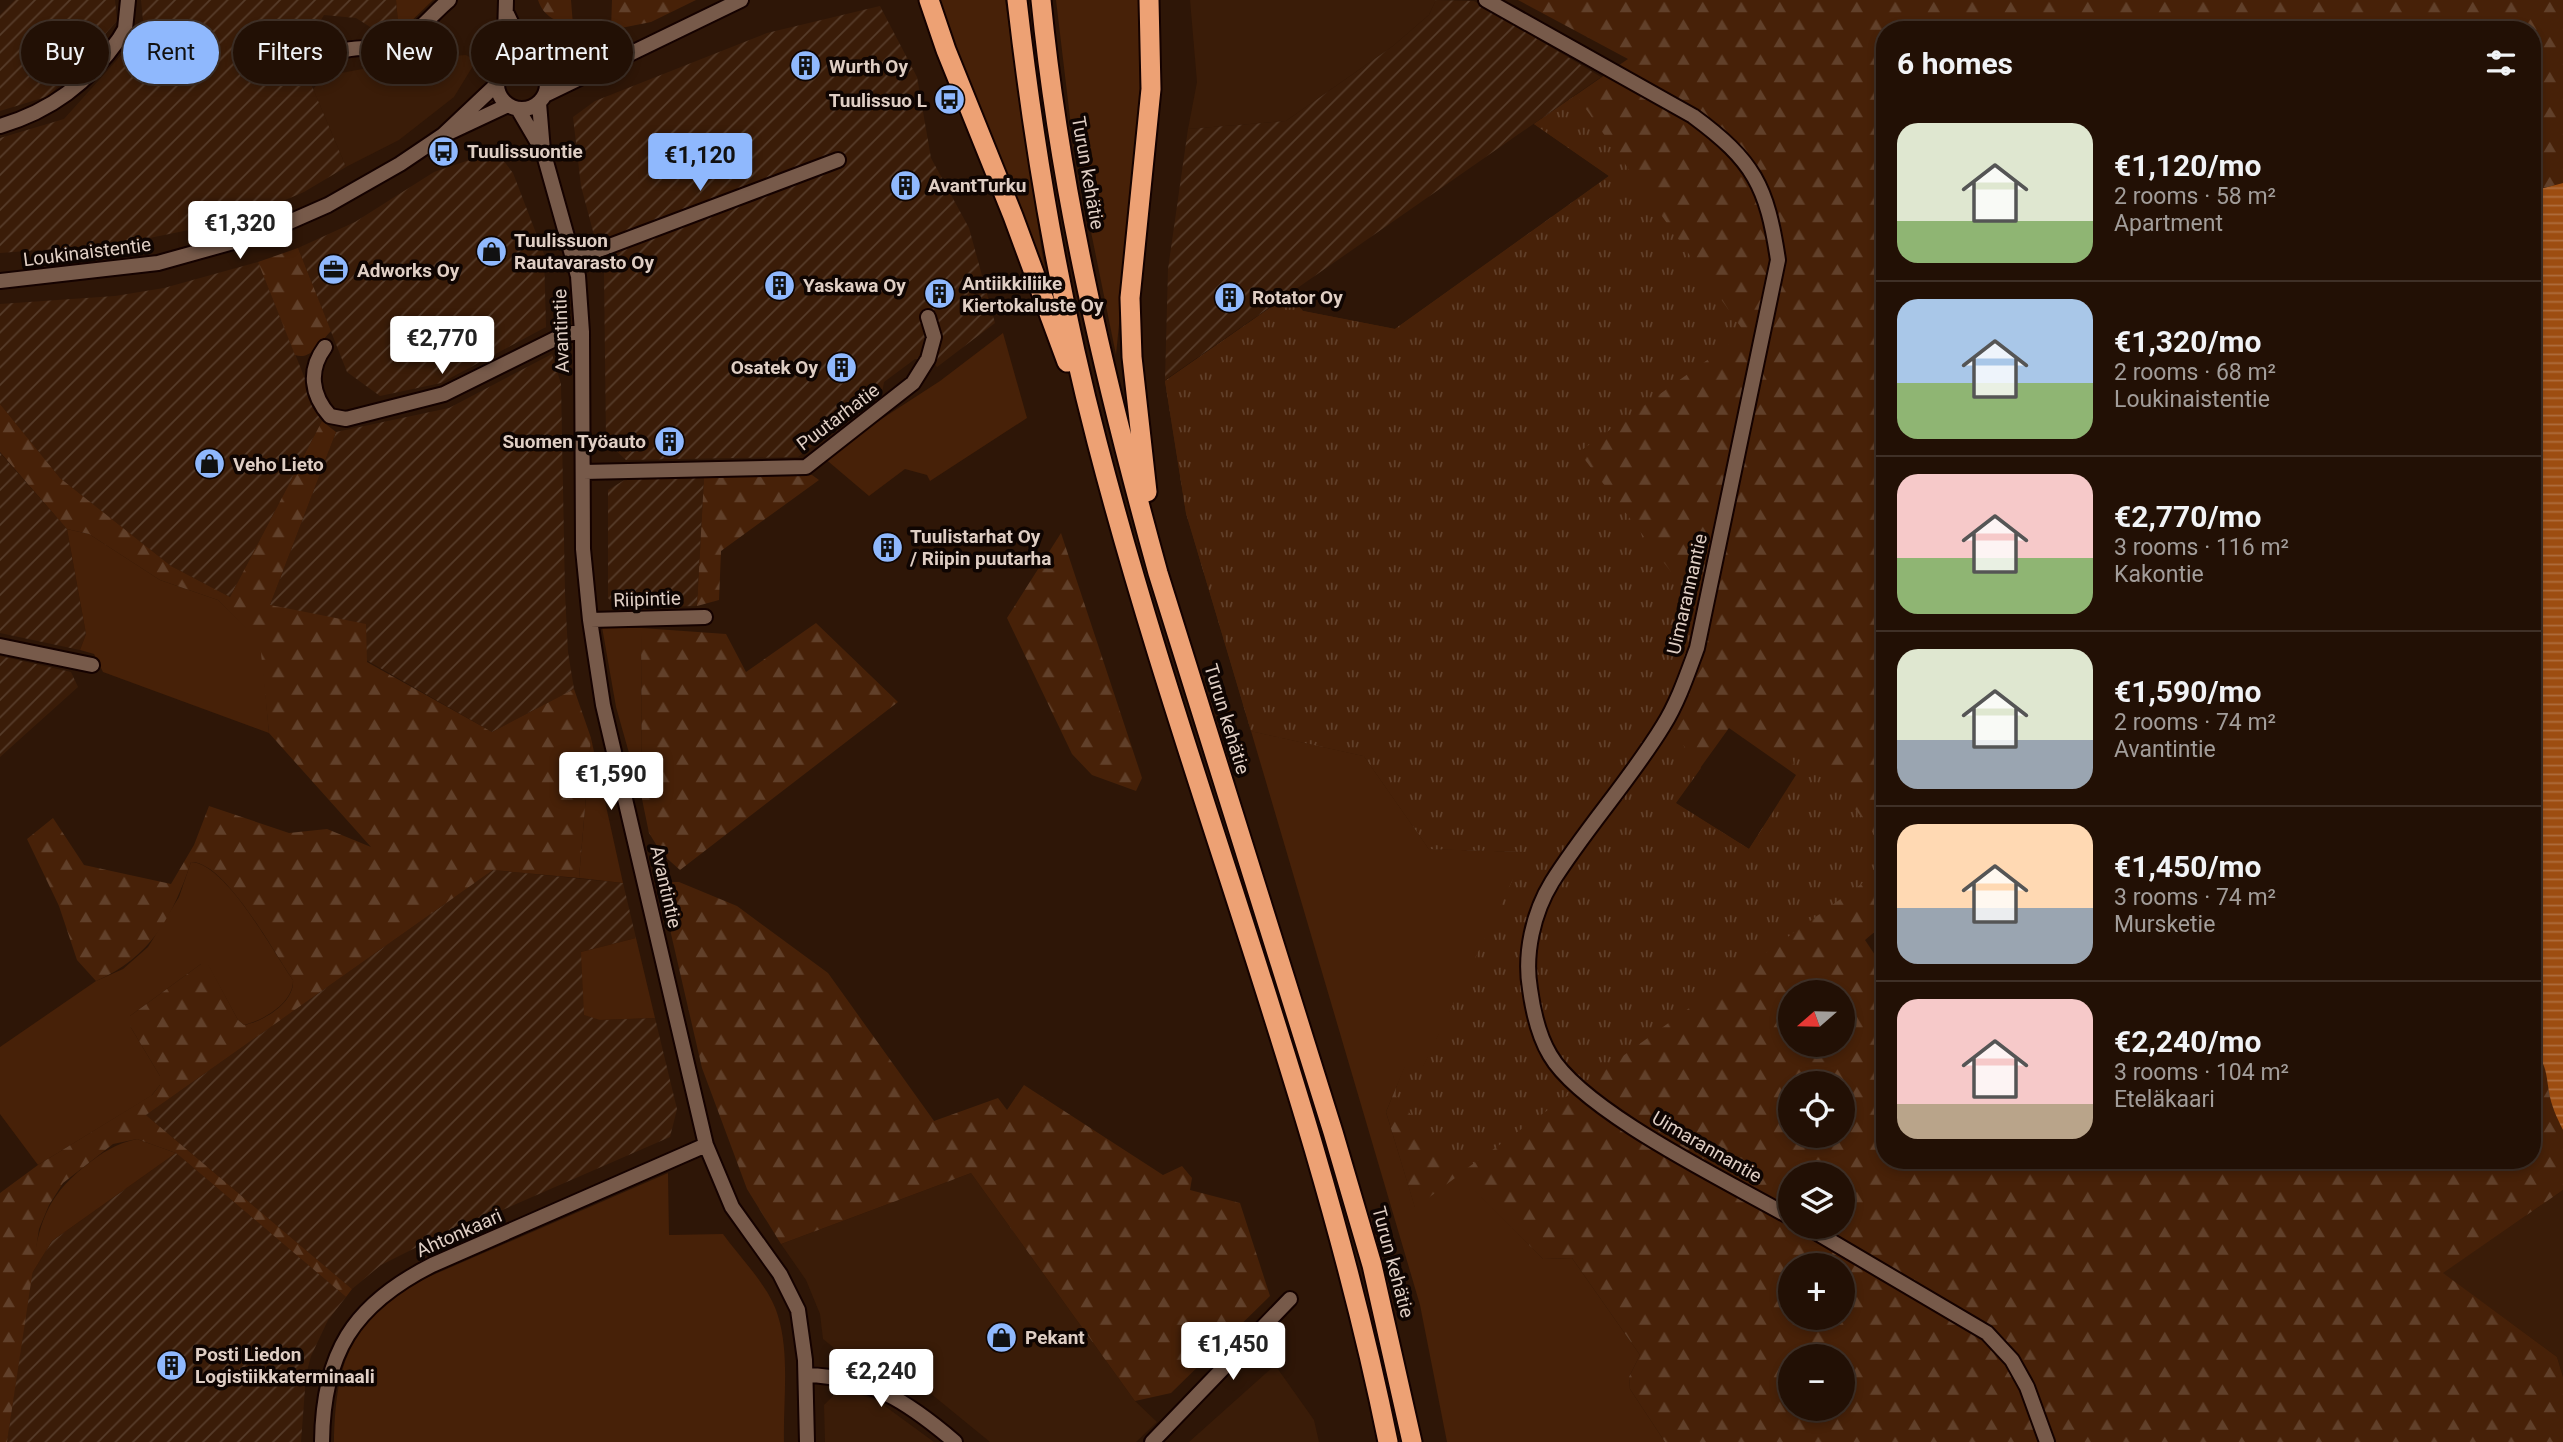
<!DOCTYPE html>
<html lang="en">
<head>
<meta charset="utf-8">
<style>
	body { margin:0; font-family:Roboto,sans-serif; background:#2a190f; color:#f1f3f6; height:100vh; display:flex; flex-direction:column; font-size:26px; white-space:nowrap }
	* { box-sizing:border-box; margin:0 }
	p { font-size:23px; color:#a29d9a }
	.icon { flex:none; width:38px; height:38px; fill:none; stroke:currentColor; stroke-width:2; stroke-linecap:round; stroke-linejoin:round }
	.map { position:relative; flex:1; overflow:hidden }
	.details { position:absolute; left:1876px; top:21px; width:665px; height:1148px; display:flex; flex-direction:column; background:#221005; border-radius:28px; box-shadow:0 4px 10px #0003,0 0 0 2px #3f3027 }
	.details>* { flex:none }
	.guide { position:absolute; left:21px; top:21px; width:665px; height:63px; display:flex; gap:14px }
	.needle { width:46px; rotate:250deg }
	.fabs { position:absolute; left:1778px; top:980px; display:grid; gap:14px }
	.fabs a { display:grid; place-items:center; width:77px; height:77px; border-radius:50%; background:#221005; box-shadow:0 4px 10px #0003,0 0 0 2px #3f3027; font-size:35px }
	.price { position:absolute; translate:-50% -60px; padding:0 16px; border-radius:7px; background:#fff; color:#222; font-size:23px; line-height:46px; filter:drop-shadow(0 2px 4px #0008) }
	.price::after { content:''; position:absolute; left:50%; top:42px; width:21px; height:16px; margin-left:-10px; background:inherit; clip-path:polygon(0 0,100% 0,50% 100%) }
	.price.active { background:#8fb8fd; color:#111 }
	ul { padding:0; list-style:none }
	li { display:flex; align-items:center; gap:21px; height:175px; padding:0 21px }
	li+li { border-top:2px solid #3f3027 }
	li span { display:grid; place-items:center; flex:none; width:196px; height:140px; border-radius:21px; color:#555 }
	li>.icon { margin-inline-start:auto }
	span .icon { width:84px; height:84px; fill:#fffc; stroke-width:1 }
	li b { font-size:30px }
	h2 { display:flex; justify-content:space-between; align-items:center; height:84px; padding:0 21px; font-size:30px }
	.chip { padding:0 24px; border-radius:32px; background:#221005; box-shadow:0 4px 10px #0003,0 0 0 2px #3f3027; font-size:24px; line-height:63px }
	.chip.active { background:#8fb8fd; color:#111 }
	.map>svg:first-child { display:block }
</style>
</head>
<body>
<div class="map">
<svg width="2563" height="1442" viewBox="0 0 2563 1442">
	<defs>
		<pattern id="industrial-furrows" width="10" height="10" patternUnits="userSpaceOnUse" patternTransform="scale(1.75)"><rect width="10" height="10" fill="#3a1c08"/><path d="M-1 1l2-2M0 10L10 0M9 11l2-2" fill="none" stroke="#563c2a"/></pattern>
		<pattern id="forest-firs" width="22" height="20" patternUnits="userSpaceOnUse" patternTransform="scale(1.75)"><rect width="22" height="20" fill="#472108"/><path d="M5 1l3.5 6h-7zM16 11l3.5 6h-7z" fill="#61402a"/></pattern>
		<pattern id="park-tufts" width="24" height="20" patternUnits="userSpaceOnUse" patternTransform="scale(1.75)"><rect width="24" height="20" fill="#472108"/><path d="M3 7l-1-3M5 7V3M7 7l1-3M15 17l-1-3M17 17v-4M19 17l1-3" fill="none" stroke="#61402a"/></pattern>
		<pattern id="water-rules" width="6" height="5" patternUnits="userSpaceOnUse" patternTransform="scale(1.75)"><rect width="6" height="5" fill="#9d4d11"/><path d="M0 2.5h6" fill="none" stroke="#af6e3d"/></pattern>
	</defs>
	<rect width="100%" height="100%" fill="#2e1607"/>
	<path fill="#3a1c08" d="M1190 0H1436L1429 15 1393 46 1286 121 1188 129 1197 82Z
		M466 55 476 61 454 97 399 140 346 167 313 89 325 76 373 67 394 60Z
		M971 1173 1135 1401 1157 1422 1136 1442H990L919 1384 894 1368 839 1352 823 1339 820 1314 806 1280 781 1244Z
		M2563 1190V1377L2557 1357 2442 1273Z
		M1275 1365 1314 1420 1319 1442H1189Z
		M837 1392 855 1393 878 1401 934 1442H825L824 1405Z"/>
	<path fill="url(#industrial-furrows)" d="M15 0H115L117 21 49 96 0 111V15Z
		M141 0H396L399 33 378 32 356 18 324 15 304 48 303 65 346 167 304 192 238 220 120 244 0 253V138L64 119 144 30Z
		M1436 0 1474 1 1601 77 1165 380 1168 269 1188 129 1286 121 1393 46 1429 15Z
		M880 6 917 77 931 158 969 228 995 323 937 367 931 360 915 359 884 382 882 393 798 457 626 460 606 441 604 273 581 186 573 117 595 101 767 33Z
		M496 151 513 173 544 254 546 327 441 383 380 396 347 372 298 248 355 222 434 172Z
		M258 262 322 421 230 597 171 566 60 478 0 404V304L115 296 164 288Z
		M552 354 561 384 565 593 568 652 574 689 492 732 270 605 336 432 449 408Z
		M0 453 67 529 86 634 80 650 0 633Z
		M704 478 697 606 617 608 608 598V490L626 479Z
		M0 656 71 672 78 687 0 757Z
		M493 870 623 883 636 938 581 952 600 1020 655 1018 677 1109 670 1137 415 1248 381 1265 352 1289 146 1115Z
		M176 1153 346 1297 328 1320 311 1356 306 1375 301 1442H7L31 1275 52 1241Z"/>
	<path fill="#472108" d="M396 0H433L399 33Z
		M937 0H1005L1042 253 1055 317Z
		M1056 0H1142L1145 61 1116 355 1073 143Z
		M1003 333 1027 418 930 481 927 475 905 469 869 496 823 457 940 381Z
		M67 529 89 534 160 580 218 600 261 643 269 733 103 672 94 654 80 650 86 634Z
		M602 627 641 628 642 799 616 707Z
		M1251 731 1364 756 1429 849 1527 852 1422 1070 1405 1067 1386 1112 1415 1207 1459 1174 1543 1259 1572 1258 1640 1355 1629 1377 1630 1389 1665 1442H1447L1420 1305Z
		M591 738 623 883 579 878Z
		M191 862C226 863 273 952 293 980 294 1002 265 1020 244 1025L238 1020 208 965 201 964 130 1016V1026L160 1076V1085L151 1096 38 1165 0 1114V1047L96 981 123 969 148 947 179 897Z
		M636 938 655 1018 600 1020 584 1015 581 952Z
		M137 1139 176 1153 52 1241 31 1275C39 1226 44 1199 85 1166 103 1152 115 1144 137 1139Z
		M668 1173 669 1235 723 1234C741 1259 770 1287 778 1316 790 1355 783 1402 784 1442H334C336 1359 351 1319 426 1278Z"/>
	<path fill="url(#forest-firs)" fill-rule="evenodd" d="M538 0H571L573 26C557 21 544 18 538 0Z
		M612 0H696L651 22 611 30Z
		M1518 0H2563V183L2532 191V30H1885V923L1865 940 1885 970V1160H2532V1051L2540 1056 2547 1071 2549 1092 2563 1130V1190L2443 1273 2557 1357 2563 1377V1442H1665L1630 1389 1629 1377 1640 1355 1572 1258 1543 1259 1459 1175 1415 1208 1386 1112 1405 1066 1422 1069 1526 852 1429 849 1364 756 1251 731 1186 513 1165 381 1287 296 1303 311 1395 329 1609 176 1534 124 1628 59ZM1729 728 1796 775 1749 849 1675 803ZM1790 992H1843V1045H1790ZM1790 1083H1843V1136H1790ZM1790 1174H1843V1227H1790ZM1790 1265H1843V1318H1790ZM1790 1356H1843V1409H1790Z
		M298 248 331 331C321 341 311 361 295 355L258 262Z
		M0 404 60 478 171 566 230 597 322 421 336 432 270 605 366 624 367 662 492 732 574 689 591 738 579 878 493 870 146 1115 352 1289 346 1297 176 1153 137 1139 113 1144 63 1183 49 1205 39 1229 7 1442H0V1193L38 1165 152 1095 160 1085V1076L130 1026V1016L201 964H208L238 1020 244 1025C265 1021 295 1002 293 980 274 953 225 861 191 862 173 916 150 958 96 981L77 960 59 906 27 839 53 818 84 865 171 884 194 845 209 806 289 833 327 829 371 847 269 733 260 643 218 600 160 580 89 534 67 529 0 452Z
		M812 475 819 480 721 551 719 600 697 606 704 478Z
		M1061 533 1142 778 1136 791 1092 775 1072 754 1007 618Z
		M816 623 898 702 680 870 662 854 649 833 642 799 641 628 726 634 746 672Z
		M667 882H679L737 906 828 973 934 1121 998 1098 1007 1110 1024 1085 1163 1175 1182 1166 1192 1178 1190 1190 1240 1203 1270 1296 1171 1393 1135 1401 971 1173 781 1244 747 1189 702 1068 660 886Z"/>
	<path fill="url(#park-tufts)" d="M1576 95 1745 333 1579 452 1698 607 1676 686 1660 715 1701 768 1676 803 1749 849 1797 775 1786 735 1796 732 1885 848V867L1459 1174 1394 1094 1405 1066 1422 1069 1526 852 1429 849 1364 756 1251 731 1186 513 1165 381 1287 296 1303 311 1395 329 1609 176 1534 124Z"/>
	<path fill="url(#water-rules)" d="M2563 183V1130C2557 1118 2551 1105 2549 1092 2546 1075 2547 1062 2532 1051V191Z"/>
	<g fill="none" stroke-linecap="round" stroke-linejoin="round">
		<defs>
			<path id="minor" d="M506 0 505 37 510 62
				M1486 0 1693 116C1754 161 1767 186 1778 260L1697 648C1687 675 1678 702 1663 726 1630 780 1586 828 1552 882 1533 913 1524 954 1530 989 1533 1011 1538 1035 1550 1055 1583 1112 1729 1182 1790 1217
				M507 14 529 60
				M497 84a25 25 0 1 1 50 0a25 25 0 1 1-50 0Z
				M541 67 597 65
				M314 73C347 34 361 57 398 42 419 33 432 14 449 0
				M545 95 741 0
				M539 103 543 151 578 276 582 332 583 549 590 620 603 705 706 1145 732 1207 780 1274 798 1310 805 1360 807 1442
				M518 109 542 150
				M0 126C51 111 88 83 119 39L125 29 128 0
				M444 135 508 105
				M575 259 838 160
				M0 281 158 263 262 234 328 205 400 164 443 135 497 84
				M325 347C308 370 311 395 330 416L346 419 444 394 565 334 582 332
				M583 472 806 467 913 383 928 359 934 337 928 317
				M590 620 705 617
				M0 646 92 665
				M1807 1227 1987 1333 2012 1360 2027 1387 2047 1442
				M806 1375C870 1377 907 1401 955 1442
				M322 1442C323 1353 353 1305 432 1265L706 1145
				M1152 1442 1290 1299"/>
			<path id="highway" d="M929 0 946 50 1013 216 1067 362
				M1017 0C1034 149 1059 297 1097 442 1184 778 1319 1101 1388 1442
				M1041 0C1060 194 1106 385 1158 573L1333 1132 1372 1265 1412 1442
				M1147 492 1132 357 1130 298 1151 89 1149 0"/>
		</defs>
		<use href="#minor" stroke="#150200" stroke-width="18"/>
		<use href="#highway" stroke="#150200" stroke-width="23"/>
		<use href="#minor" stroke="#775a4a" stroke-width="14"/>
		<use href="#highway" stroke="#eda174" stroke-width="19"/>
	</g>
	<defs>
		<symbol id="building-disc" viewBox="-11 -11 22 22"><circle r="9.5" fill="#8fb8fd" stroke="#0f0502"/><path d="M-4-6H4V6H1V3H-1V6H-4ZM-2.5-4.3h1.7v1.8h-1.7ZM.8-4.3h1.7v1.8H.8ZM-2.5-1h1.7V.8h-1.7ZM.8-1h1.7V.8H.8Z" fill="#111"/></symbol>
		<symbol id="bus-disc" viewBox="-11 -11 22 22"><circle r="9.5" fill="#8fb8fd" stroke="#0f0502"/><path d="M-5-6H5V4H4V6H2V4H-2V6H-4V4H-5ZM-3.5-4V0h7V-4ZM-3.5 1.2v1.5H-2V1.2ZM2 1.2v1.5H3.5V1.2Z" fill="#111"/></symbol>
		<symbol id="shop-disc" viewBox="-11 -11 22 22"><circle r="9.5" fill="#8fb8fd" stroke="#0f0502"/><path d="M-5-2.5h2.3a2.7 3.5 0 0 1 5.4 0H5L5.5 6h-11ZM-1.5-2.5h3a1.5 2.3 0 0 0-3 0Z" fill="#111"/></symbol>
		<symbol id="office-disc" viewBox="-11 -11 22 22"><circle r="9.5" fill="#8fb8fd" stroke="#0f0502"/><path d="M-6-3h4V-5.5h4V-3h4V5H-6ZM-1-4.5V-3h2v-1.5ZM-6 0V1H6V0Z" fill="#111"/></symbol>
	</defs>
	<g fill-rule="evenodd">
		<use href="#building-disc" x="788" y="48" width="35" height="35"/>
		<use href="#bus-disc" x="932" y="82" width="35" height="35"/>
		<use href="#bus-disc" x="426" y="134" width="35" height="35"/>
		<use href="#building-disc" x="888" y="168" width="35" height="35"/>
		<use href="#shop-disc" x="474" y="234" width="35" height="35"/>
		<use href="#office-disc" x="316" y="252" width="35" height="35"/>
		<use href="#building-disc" x="762" y="268" width="35" height="35"/>
		<use href="#building-disc" x="922" y="276" width="35" height="35"/>
		<use href="#building-disc" x="1212" y="280" width="35" height="35"/>
		<use href="#building-disc" x="824" y="350" width="35" height="35"/>
		<use href="#building-disc" x="652" y="424" width="35" height="35"/>
		<use href="#shop-disc" x="192" y="446" width="35" height="35"/>
		<use href="#building-disc" x="870" y="530" width="35" height="35"/>
		<use href="#shop-disc" x="984" y="1320" width="35" height="35"/>
		<use href="#building-disc" x="154" y="1348" width="35" height="35"/>
	</g>
	<g text-anchor="middle" dominant-baseline="central" stroke-width="7" stroke-linejoin="round" paint-order="stroke">
		<g font-size="19" font-weight="bold" fill="#dfcec4" stroke="#0f0502" text-anchor="start">
			<text x="829" y="66">Wurth Oy</text>
			<text x="927" y="100" text-anchor="end">Tuulissuo L</text>
			<text x="467" y="151">Tuulissuontie</text>
			<text x="928" y="185">AvantTurku</text>
			<text x="514" y="240">Tuulissuon<tspan x="514" dy="22">Rautavarasto Oy</tspan></text>
			<text x="357" y="270">Adworks Oy</text>
			<text x="962" y="283">Antiikkiliike<tspan x="962" dy="22">Kiertokaluste Oy</tspan></text>
			<text x="803" y="285">Yaskawa Oy</text>
			<text x="1252" y="297">Rotator Oy</text>
			<text x="818" y="367" text-anchor="end">Osatek Oy</text>
			<text x="646" y="441" text-anchor="end">Suomen Työauto</text>
			<text x="233" y="464">Veho Lieto</text>
			<text x="910" y="536">Tuulistarhat Oy<tspan x="910" dy="22">/ Riipin puutarha</tspan></text>
			<text x="1025" y="1337">Pekant</text>
			<text x="195" y="1354">Posti Liedon<tspan x="195" dy="22">Logistiikkaterminaali</tspan></text>
		</g>
		<g font-size="19" fill="#dfcec4" stroke="#0f0502">
			<text transform="translate(1088 173) rotate(80)">Turun kehätie</text>
			<text transform="translate(87 252) rotate(-7)">Loukinaistentie</text>
			<text transform="translate(561 331) rotate(-92)">Avantintie</text>
			<text transform="translate(838 417) rotate(-37)">Puutarhatie</text>
			<text transform="translate(1687 594) rotate(-77)">Uimarannantie</text>
			<text transform="translate(647 599) rotate(-2)">Riipintie</text>
			<text transform="translate(1227 719) rotate(73)">Turun kehätie</text>
			<text transform="translate(666 887) rotate(77)">Avantintie</text>
			<text transform="translate(1707 1147) rotate(30)">Uimarannantie</text>
			<text transform="translate(459 1233) rotate(-24)">Ahtonkaari</text>
			<text transform="translate(1393 1262) rotate(75)">Turun kehätie</text>
		</g>
	</g>
</svg>
<div class="fabs">
<a><svg class="needle" viewBox="-14 -14 28 28"><path d="M0-13l5 13h-10z" fill="#e53935"/><path d="M0 13l5-13h-10z" fill="#a29d9a"/></svg></a>
<a><svg class="icon" aria-label="locate" viewBox="0 0 24 24"><circle cx="12" cy="12" r="6"/><path d="M12 2v4M12 18v4M2 12h4M18 12h4"/></svg></a>
<a><svg class="icon" aria-label="layers" viewBox="0 0 24 24"><path d="M12 4l9 5-9 5-9-5zM3 14l9 5 9-5"/></svg></a>
<a>+</a>
<a>−</a>
</div>
<b class="price active" style="left:700px;top:193px">€1,120</b>
<b class="price" style="left:240px;top:261px">€1,320</b>
<b class="price" style="left:442px;top:376px">€2,770</b>
<b class="price" style="left:611px;top:812px">€1,590</b>
<b class="price" style="left:1233px;top:1382px">€1,450</b>
<b class="price" style="left:881px;top:1409px">€2,240</b>
<div class="guide">
<a class="chip">Buy</a>
<a class="chip active">Rent</a>
<a class="chip">Filters</a>
<a class="chip">New</a>
<a class="chip">Apartment</a>
</div>
<section class="details">
<h2>6 homes<svg class="icon" aria-label="filters" viewBox="0 0 24 24"><path d="M4 7h16M4 17h16"/><circle cx="9" cy="7" r="2"/><circle cx="15" cy="17" r="2"/></svg></h2>
<ul>
<li><span style="background:linear-gradient(#dfe7d0 70%,#8fb573 0)"><svg class="icon" aria-label="home" viewBox="0 0 24 24"><path d="M3 11l9-7 9 7M6 9v11h12V9"/></svg></span><div><b>€1,120/mo</b><p>2 rooms · 58 m²</p><p>Apartment</p></div></li>
<li><span style="background:linear-gradient(#a9c7e8 60%,#8fb573 0)"><svg class="icon" aria-label="home" viewBox="0 0 24 24"><path d="M3 11l9-7 9 7M6 9v11h12V9"/></svg></span><div><b>€1,320/mo</b><p>2 rooms · 68 m²</p><p>Loukinaistentie</p></div></li>
<li><span style="background:linear-gradient(#f6c9c9 60%,#8fb573 0)"><svg class="icon" aria-label="home" viewBox="0 0 24 24"><path d="M3 11l9-7 9 7M6 9v11h12V9"/></svg></span><div><b>€2,770/mo</b><p>3 rooms · 116 m²</p><p>Kakontie</p></div></li>
<li><span style="background:linear-gradient(#dfe7d0 65%,#9aa5b1 0)"><svg class="icon" aria-label="home" viewBox="0 0 24 24"><path d="M3 11l9-7 9 7M6 9v11h12V9"/></svg></span><div><b>€1,590/mo</b><p>2 rooms · 74 m²</p><p>Avantintie</p></div></li>
<li><span style="background:linear-gradient(#ffd9b3 60%,#9aa5b1 0)"><svg class="icon" aria-label="home" viewBox="0 0 24 24"><path d="M3 11l9-7 9 7M6 9v11h12V9"/></svg></span><div><b>€1,450/mo</b><p>3 rooms · 74 m²</p><p>Mursketie</p></div></li>
<li><span style="background:linear-gradient(#f6c9c9 75%,#b9a48a 0)"><svg class="icon" aria-label="home" viewBox="0 0 24 24"><path d="M3 11l9-7 9 7M6 9v11h12V9"/></svg></span><div><b>€2,240/mo</b><p>3 rooms · 104 m²</p><p>Eteläkaari</p></div></li>
</ul>
</section>
</div>
</body>
</html>
